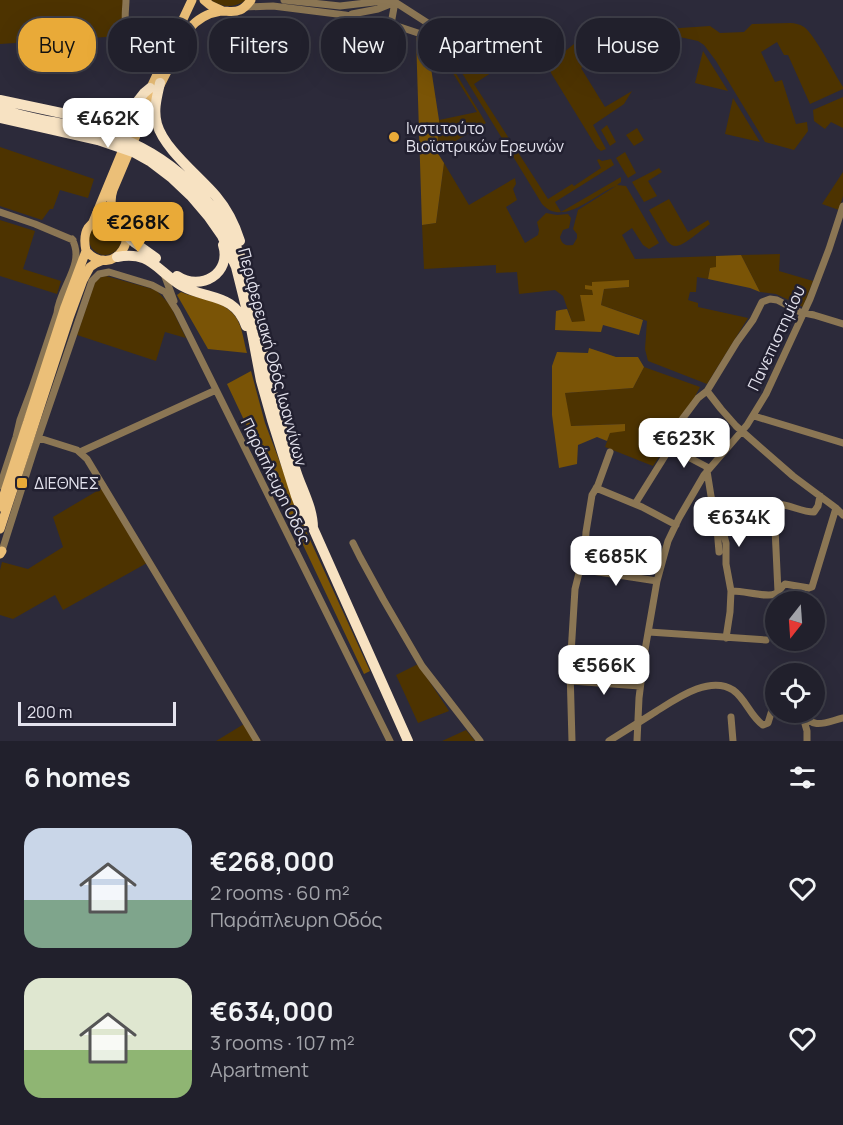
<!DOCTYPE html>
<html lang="en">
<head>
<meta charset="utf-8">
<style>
	body { margin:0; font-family:Manrope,sans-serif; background:#292834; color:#f1f3f6; height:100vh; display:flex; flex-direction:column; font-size:22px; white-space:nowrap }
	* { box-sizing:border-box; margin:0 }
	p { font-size:20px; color:#a2a3a9 }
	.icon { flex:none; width:33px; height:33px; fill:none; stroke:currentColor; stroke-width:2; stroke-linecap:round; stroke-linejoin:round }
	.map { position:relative; height:741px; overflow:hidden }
	.panel { display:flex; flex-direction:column; background:#21202c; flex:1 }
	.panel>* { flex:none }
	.top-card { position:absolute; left:18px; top:18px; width:807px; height:54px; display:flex; gap:12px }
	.needle { width:39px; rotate:197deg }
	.fabs { position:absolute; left:765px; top:591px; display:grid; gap:12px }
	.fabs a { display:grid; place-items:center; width:60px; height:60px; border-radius:50%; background:#21202c; box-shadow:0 6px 24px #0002,0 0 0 2px #3e3e48; font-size:30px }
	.scale { position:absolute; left:18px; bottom:15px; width:158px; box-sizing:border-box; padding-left:6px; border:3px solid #e4e3ee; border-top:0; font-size:16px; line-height:21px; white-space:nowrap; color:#e4e3ee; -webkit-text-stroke:4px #222030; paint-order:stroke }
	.price { position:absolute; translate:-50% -51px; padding:0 14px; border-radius:12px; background:#fff; color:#222; font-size:20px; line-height:39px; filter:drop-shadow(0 2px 3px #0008) }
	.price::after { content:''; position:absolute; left:50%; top:36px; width:18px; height:14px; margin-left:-9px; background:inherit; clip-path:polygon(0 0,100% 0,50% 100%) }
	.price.on { background:#e9aa38; color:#111 }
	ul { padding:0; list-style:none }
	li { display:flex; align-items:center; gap:18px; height:150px; padding:0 24px }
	li span { display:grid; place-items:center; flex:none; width:168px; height:120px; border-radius:18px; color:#555 }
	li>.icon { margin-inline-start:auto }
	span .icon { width:72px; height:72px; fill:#fffc; stroke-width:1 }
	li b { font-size:26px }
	h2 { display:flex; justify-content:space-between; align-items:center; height:72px; padding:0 24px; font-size:26px }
	.tag { padding:0 21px; border-radius:24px; background:#21202c; box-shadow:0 6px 24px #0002,0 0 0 2px #3e3e48; font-size:21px; line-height:54px }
	.tag.on { background:#e9aa38; color:#111 }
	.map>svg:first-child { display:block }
</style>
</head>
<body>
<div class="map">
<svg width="843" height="741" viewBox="0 0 843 741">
	<rect width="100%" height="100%" fill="#2c2a3a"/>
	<path fill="#4d3300" d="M0 0H124L123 31 121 36 0 44Z
		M211 0H246C234 8 223 8 211 0Z
		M790 23C795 23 799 24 804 27 815 35 834 73 843 87V89L810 104 788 55H784L777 42 761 52 775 82 782 80 796 124 807 122 808 131 794 150 765 142 716 61 704 45 698 41 666 34 663 32 665 29 710 26 720 33 744 32 752 24Z
		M638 25 645 27 648 33 646 38C636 46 624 39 617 31L632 28Z
		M537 40a10 10 0 1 1 20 0a10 10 0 1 1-20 0Z
		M600 31C612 30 618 40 630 43L632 48 617 60 610 50 581 68 605 107 632 91 624 104 593 125 606 149 601 151 597 148 551 73 548 62 552 57C562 56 569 47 577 42 584 37 592 33 600 31Z
		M514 44H521L528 48 527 54 523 52 474 84 548 199 572 184 574 186 601 168 597 160 599 159 602 161 611 159 614 165 555 202 561 212 621 177V182L617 185 626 186 659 243 649 249 643 245 632 228 622 235 635 259 716 256V268H710L708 279 697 277 696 292H690L688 300 698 303V307L748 318 707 384 648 361 645 349 647 321 601 305 604 289 629 287 592 282 593 295H580L586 322H572L563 296 555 290 519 294 517 272 496 273V265L424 269 422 225 436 223 444 163 469 205 515 178 516 184 513 189 517 200 506 207 525 243 538 235 539 230 537 222 546 213 557 215 568 214 571 218 569 228 563 230 560 237C562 245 566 246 573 245L577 238V234L573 229 578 210 616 186C596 193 563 228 542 204L462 73C463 61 468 51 479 46Z
		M436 47 443 52 486 123 437 152 439 120 477 112 446 62Z
		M703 51 728 91 695 83Z
		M843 97V128L831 122 825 129 814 121 813 110Z
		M733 98 760 142 725 134Z
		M607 125 616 142 610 146 601 130Z
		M637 128 644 140 634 146 626 135Z
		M0 147 94 179 88 198 60 190 53 209H50L42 220 0 206Z
		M625 152 636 173 628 178 616 158Z
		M659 168 662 172 648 181 657 196 644 202 632 182Z
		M843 172V196L839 210 822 204Z
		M669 199 688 232 708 220 710 224C702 229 684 246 676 246 672 246 670 244 667 241L649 210Z
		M0 220 35 231 23 269 61 281 57 294 0 276Z
		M89 239a16 16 0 1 1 32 0a16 16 0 1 1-32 0Z
		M780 254 779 271 813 281 803 307 776 294 760 292 741 255Z
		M106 276 149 288 157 291 170 305 186 338 165 332 156 361 77 335 95 282 101 277Z
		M644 367 700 387 692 402 671 430 656 425 650 444 665 448 653 466 605 447 610 433 625 424 570 426 565 393 633 388Z
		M102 488 147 563 63 610 55 595 13 619 0 615V570L2 562 28 569 63 547 53 517Z
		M418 664 449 711 418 723 396 675Z
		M244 724 254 741H216Z
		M466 730 475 741H442Z"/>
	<path fill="#7a5406" d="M416 37 427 42 439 120 437 152 444 163 436 223 422 225Z
		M741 255 760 292 750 288 708 279 710 268 716 267V256Z
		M629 280V287L604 289 601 305 643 320 639 335 603 325 601 332 555 330 556 311 560 310 567 309 572 322 585 321 580 295H593L592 290 585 289V285L592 286V282Z
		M181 292C200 300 228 300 238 321 243 331 244 343 247 353L208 349 177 295Z
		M589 348 616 357H638L644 367 633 388 565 393 571 426 625 424V431L610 433 607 441 597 437 578 445 577 464 559 468 552 415V366L557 352 588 353Z
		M251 371 265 423 306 531 370 671 364 674 227 384Z"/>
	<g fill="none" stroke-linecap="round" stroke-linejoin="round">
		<path stroke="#8b7654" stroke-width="7" d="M126 0C126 8 124 17 126 25 128 42 154 46 167 50
			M284 0 340 6 383 1 395 2 451 38
			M244 7 273 6 345 15 391 24 418 33 445 49
			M352 14 378 9 393 3
			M391 24 395 2
			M0 212 35 224 73 240
			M164 274 174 301
			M707 391 721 409 736 426 793 476 836 508 843 515
			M754 416 843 443
			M39 438 77 450 87 459 257 741
			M669 447 709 468
			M80 452 216 390
			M707 471 711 496 716 516 719 552
			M0 486 16 437 20 420 32 388 57 313C59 288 86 264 72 239
			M596 488 642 507 676 525
			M635 504 665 456 677 426 698 398 707 391 737 342 753 320 762 302 770 299 777 300 800 312 814 315 843 324
			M716 516 722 527 726 543V564L731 591 730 612 726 638
			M722 527 775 532
			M353 543 360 557 383 599 422 666 480 741
			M1 554 34 450 92 281 99 274 109 272 152 285 165 292 177 311 390 741
			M579 569 657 581
			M731 591C742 590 767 598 775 594 779 592 781 587 785 584L809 588 812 587 836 508
			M778 592 774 507 776 504C789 504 801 512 814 512L818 506 820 496
			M649 632 766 640
			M571 681 640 686
			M802 712C813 731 826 722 843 718
			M731 717 733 741
			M803 717 807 731V741
			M572 741 570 670 575 589 585 549 586 532 592 495 598 485 610 452
			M609 741C623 732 638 723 652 714 672 702 708 674 733 690 746 699 750 716 763 725L768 723 772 710 776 706
			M637 741 639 698 645 650 657 581 668 541 679 518 704 475 747 425 766 394 810 299 829 249 843 206"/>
		<path stroke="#ebbf78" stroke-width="9" d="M204 0 210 5 223 11
			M109 218C147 228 115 282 86 251 82 232 88 219 109 218Z
			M117 221C112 210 109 202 113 190L143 119 188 30C196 20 208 13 221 11 228 11 234 13 240 10 245 8 248 4 251 0
			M93 222 131 130 192 0
			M0 507 65 307 86 251
			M0 529 69 318 83 280 90 267 96 263 103 260
			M0 554 2 551"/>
		<path stroke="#f7e2c2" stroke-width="10" d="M160 83C157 97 153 110 157 124 164 149 199 176 216 196 227 209 235 225 240 241
			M0 100 85 118 105 120 117 117 127 113 133 107 144 93 150 88
			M0 110C18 114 35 119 53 122 75 127 98 130 120 138 179 161 224 209 245 268 249 278 251 289 253 299 260 329 264 359 271 388 278 416 287 444 296 471 302 490 313 508 313 528
			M0 118 98 140 133 152 151 162 172 178 191 196 208 216 222 236 236 267 250 323 261 381 272 420 296 496 305 519 313 528 408 741
			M126 235 135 243 156 258
			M117 257C150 250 157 271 182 286 207 300 235 293 246 326
			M177 276C201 292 232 273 223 245"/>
	</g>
	<g fill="#e9aa38" stroke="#222030" stroke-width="2">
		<circle cx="394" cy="137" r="6"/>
		<rect x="16" y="477" width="12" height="12" rx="3"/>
	</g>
	<g text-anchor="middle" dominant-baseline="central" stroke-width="5" stroke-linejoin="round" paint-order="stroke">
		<g font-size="16" fill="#e4e3ee" stroke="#222030" text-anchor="start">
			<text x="406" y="128">Ινστιτούτο<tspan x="406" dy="18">Βιοϊατρικών Ερευνών</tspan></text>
			<text x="34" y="483">ΔΙΕΘΝΕΣ</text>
		</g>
		<g font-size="16" fill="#e4e3ee" stroke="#222030">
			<text transform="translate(776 338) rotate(-65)">Πανεπιστημίου</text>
			<text transform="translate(273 357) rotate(75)">Περιφερειακή Οδός Ιωαννίνων</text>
			<text transform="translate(276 481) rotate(64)">Παράπλευρη Οδός</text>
		</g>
	</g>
</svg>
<div class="fabs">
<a><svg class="needle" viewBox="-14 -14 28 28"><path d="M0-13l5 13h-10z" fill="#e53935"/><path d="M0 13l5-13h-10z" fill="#a2a3a9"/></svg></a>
<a><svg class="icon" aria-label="locate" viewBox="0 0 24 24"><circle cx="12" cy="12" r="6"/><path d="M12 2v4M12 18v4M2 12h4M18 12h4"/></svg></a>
</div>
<div class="scale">200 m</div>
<b class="price" style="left:108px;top:149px">€462K</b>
<b class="price on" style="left:138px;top:253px">€268K</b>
<b class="price" style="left:684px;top:469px">€623K</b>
<b class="price" style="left:739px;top:548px">€634K</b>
<b class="price" style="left:616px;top:587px">€685K</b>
<b class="price" style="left:604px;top:696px">€566K</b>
<div class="top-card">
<a class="tag on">Buy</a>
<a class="tag">Rent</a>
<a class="tag">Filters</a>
<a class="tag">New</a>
<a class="tag">Apartment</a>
<a class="tag">House</a>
</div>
</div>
<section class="panel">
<h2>6 homes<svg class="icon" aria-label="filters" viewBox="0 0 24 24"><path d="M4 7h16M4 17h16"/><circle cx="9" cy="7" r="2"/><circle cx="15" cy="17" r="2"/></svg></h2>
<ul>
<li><span style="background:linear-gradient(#c9d6e8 60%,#7fa58c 0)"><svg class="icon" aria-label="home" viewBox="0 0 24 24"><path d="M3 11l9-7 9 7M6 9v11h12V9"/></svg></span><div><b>€268,000</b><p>2 rooms · 60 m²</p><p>Παράπλευρη Οδός</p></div><svg class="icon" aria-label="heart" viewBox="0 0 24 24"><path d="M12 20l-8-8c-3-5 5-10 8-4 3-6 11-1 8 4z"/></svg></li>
<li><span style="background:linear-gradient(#dfe7d0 60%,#8fb573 0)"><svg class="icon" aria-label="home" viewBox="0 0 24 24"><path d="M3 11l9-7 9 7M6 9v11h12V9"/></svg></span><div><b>€634,000</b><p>3 rooms · 107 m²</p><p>Apartment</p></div><svg class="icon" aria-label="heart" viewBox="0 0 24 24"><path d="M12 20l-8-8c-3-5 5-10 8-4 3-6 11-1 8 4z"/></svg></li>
</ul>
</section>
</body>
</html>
